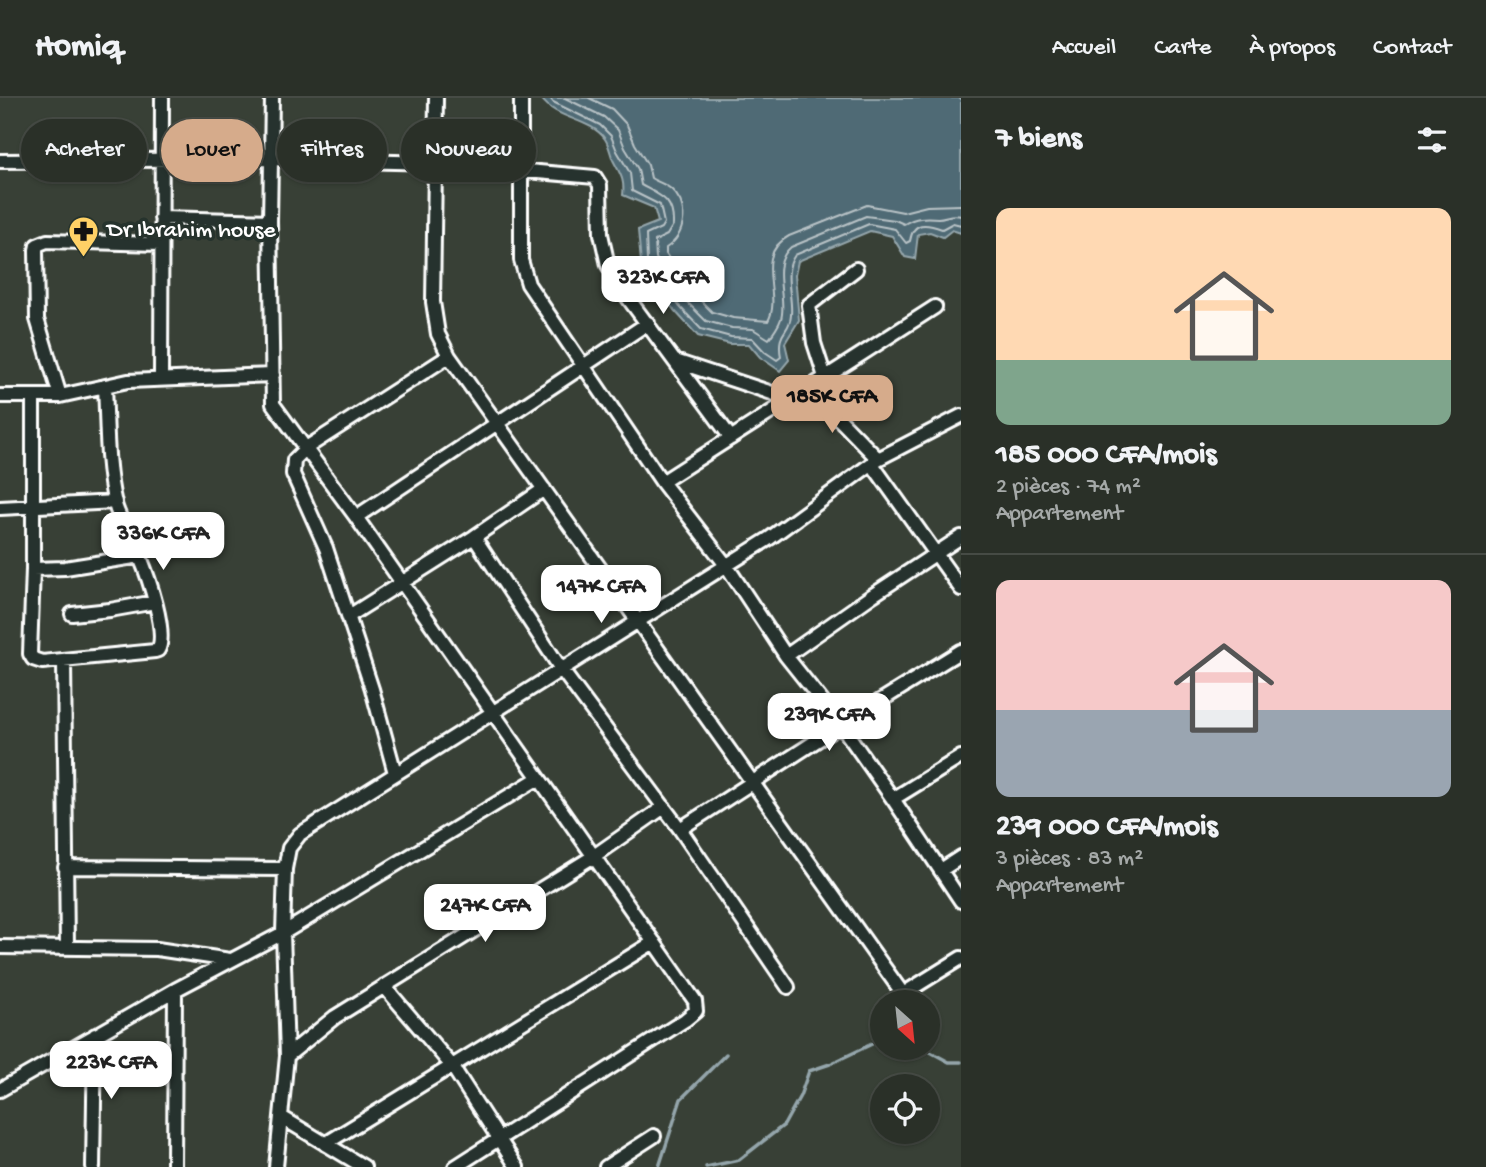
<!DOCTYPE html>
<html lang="fr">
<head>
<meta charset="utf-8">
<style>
	body { margin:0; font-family:"Gochi Hand",sans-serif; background:#363c34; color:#f1f3f6; height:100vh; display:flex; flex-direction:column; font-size:26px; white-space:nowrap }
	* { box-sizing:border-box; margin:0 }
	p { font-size:23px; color:#a5a9a8 }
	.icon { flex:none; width:38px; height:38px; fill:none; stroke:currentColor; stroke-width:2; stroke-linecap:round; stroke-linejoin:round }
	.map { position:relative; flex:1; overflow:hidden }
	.sheet { display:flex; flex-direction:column; background:#2a3028; width:525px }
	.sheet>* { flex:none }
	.guide { position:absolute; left:21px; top:21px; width:665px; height:63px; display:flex; gap:14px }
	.needle { width:46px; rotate:153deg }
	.tools { position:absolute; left:870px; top:892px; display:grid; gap:14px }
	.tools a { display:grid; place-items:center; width:70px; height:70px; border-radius:50%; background:#2a3028; box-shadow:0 2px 5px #0004,0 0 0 2px #464b45; font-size:35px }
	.price { position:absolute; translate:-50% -60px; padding:0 16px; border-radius:14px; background:#fff; color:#222; font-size:23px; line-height:46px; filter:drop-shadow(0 2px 4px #0008) }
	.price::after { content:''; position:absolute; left:50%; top:42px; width:21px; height:16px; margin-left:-10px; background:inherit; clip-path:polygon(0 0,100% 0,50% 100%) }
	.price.active { background:#d6ab8b; color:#111 }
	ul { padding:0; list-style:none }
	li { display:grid; align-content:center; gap:14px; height:371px; padding:0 35px }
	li+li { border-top:2px solid #464b45 }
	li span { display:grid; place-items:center; height:217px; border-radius:14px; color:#555 }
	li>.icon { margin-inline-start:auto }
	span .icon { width:126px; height:126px; fill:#fffc; stroke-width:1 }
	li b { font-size:30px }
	h2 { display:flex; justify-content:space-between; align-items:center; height:84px; padding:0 35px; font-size:30px }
	.tag { padding:0 24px; border-radius:32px; background:#2a3028; box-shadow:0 2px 5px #0004,0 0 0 2px #464b45; font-size:24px; line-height:63px }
	.tag.active { background:#d6ab8b; color:#111 }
	header { display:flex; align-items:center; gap:42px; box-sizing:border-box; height:98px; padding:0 35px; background:#2a3028; border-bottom:2px solid #464b45 }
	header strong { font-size:33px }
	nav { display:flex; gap:38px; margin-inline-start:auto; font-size:24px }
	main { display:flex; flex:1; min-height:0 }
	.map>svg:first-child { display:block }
</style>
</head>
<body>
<header>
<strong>Homiq</strong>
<nav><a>Accueil</a><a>Carte</a><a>À propos</a><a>Contact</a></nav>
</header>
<main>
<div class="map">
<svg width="961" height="1069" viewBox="0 0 961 1069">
	<rect width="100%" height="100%" fill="#384036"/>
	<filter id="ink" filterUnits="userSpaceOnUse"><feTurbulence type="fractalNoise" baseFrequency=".0143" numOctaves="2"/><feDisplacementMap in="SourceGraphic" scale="14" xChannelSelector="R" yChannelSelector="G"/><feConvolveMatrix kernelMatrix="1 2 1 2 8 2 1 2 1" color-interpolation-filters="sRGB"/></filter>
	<g filter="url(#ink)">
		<path fill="#4f6a74" stroke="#95a6ac" stroke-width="2" d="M541 0H961V135L952 132 943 139 930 134 918 136 915 161 905 159 892 138 870 133 798 163 795 177 799 222 785 245 789 262 780 273 760 259 749 246H730L698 238 674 212 641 165 638 132 658 124 654 110 623 97C625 81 620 76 613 62 610 55 609 47 605 41 590 20 556 22 541 0Z"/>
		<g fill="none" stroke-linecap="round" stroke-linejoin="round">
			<path stroke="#b9c3c7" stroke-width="2" d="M550 0 553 4 600 27 611 38 617 53 630 75 632 93 660 107 664 125 661 130 646 137 647 163 655 175 679 208 701 231 731 239 752 240 765 254 777 262 781 259C776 232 790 236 791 217 793 197 782 175 795 157L869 126 895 131 906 145 910 143C913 123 926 125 942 131L953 125 961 127
				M565 0 604 19 618 32 625 50 638 71 641 87C661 98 674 101 673 127L667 137 655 143 656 160 662 170 685 202 706 223 732 230 753 231 769 241C774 234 782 224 782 216 785 194 771 166 791 149L866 118 895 122 904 126C916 119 924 119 938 120 946 120 951 115 961 118
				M589 0 612 11 627 27 635 46 648 67 651 80C657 84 665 86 671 91 690 108 686 137 666 150V156L693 195 712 214 733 220 768 223C783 197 752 158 789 138L867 107 903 114 927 108 961 107"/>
			<path stroke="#95a6ac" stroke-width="3.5" d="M923 950 949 964H961
				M659 1069 681 1001 726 956
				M706 1069 739 1062 784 1027 800 998 809 973 830 966 874 945H882"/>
			<defs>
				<path id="minor" d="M272 0 270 123 273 306 356 419 695 903 696 913 685 922 455 1069
					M436 0 433 204 438 236 449 258 903 896 961 860
					M521 0V162L528 186 662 384 726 467 786 558 841 627 893 701 961 803
					M0 63 271 61 436 65 595 79 600 87 601 136 608 167 628 200 731 340
					M161 120 270 123
					M675 263 775 296 809 290 878 361
					M825 279 814 245 809 207 856 171
					M161 281 162 0
					M0 298H60L128 283 273 277
					M60 298 37 221 36 152 37 147 47 143 160 146
					M33 299V471L30 556 33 561 42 564 155 553 158 552C168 535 148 478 140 459 133 441 120 425 115 406 106 368 107 326 105 288
					M872 366 961 491
					M662 384 935 209
					M0 410 115 404
					M356 419 648 225
					M474 439 561 571 680 731 788 889
					M33 471 65 470 140 458
					M72 516 110 512 155 504
					M349 518 474 439 544 391
					M786 558 873 497 961 439
					M64 562 67 850
					M395 675 372 591 326 450 293 376 294 362 306 350 449 258
					M893 701 961 659
					M680 731 841 627 961 553
					M65 769 285 771
					M941 772 961 759
					M0 849 157 851 230 862
					M384 888 452 968 517 1069
					M287 958 335 919 594 758 664 709
					M0 992 175 892 283 835 537 681
					M281 1019 364 1069
					M325 1046 654 844
					M93 1069 95 937
					M174 1069 175 892
					M276 1069 287 958 283 835 285 771 289 750 300 736 770 440 878 361 961 318
					M606 1069 654 1038"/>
			</defs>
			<use href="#minor" stroke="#fff" stroke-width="18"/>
			<use href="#minor" stroke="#26332d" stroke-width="12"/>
		</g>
	</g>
	<defs>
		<symbol id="pharmacy-pin" viewBox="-11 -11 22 30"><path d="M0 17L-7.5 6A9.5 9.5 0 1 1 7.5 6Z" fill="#ffd166" stroke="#26332d"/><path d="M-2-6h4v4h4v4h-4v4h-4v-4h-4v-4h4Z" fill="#111"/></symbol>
	</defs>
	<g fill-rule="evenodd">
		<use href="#pharmacy-pin" x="66" y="116" width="35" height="47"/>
	</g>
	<g text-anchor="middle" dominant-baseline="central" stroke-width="7" stroke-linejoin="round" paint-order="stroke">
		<g font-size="24" fill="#fff" stroke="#26332d" text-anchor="start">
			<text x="107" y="133">Dr Ibrahim house</text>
		</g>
	</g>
</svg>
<div class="tools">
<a><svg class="needle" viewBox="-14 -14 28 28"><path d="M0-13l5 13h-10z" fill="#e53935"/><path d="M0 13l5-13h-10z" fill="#a5a9a8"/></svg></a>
<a><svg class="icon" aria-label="locate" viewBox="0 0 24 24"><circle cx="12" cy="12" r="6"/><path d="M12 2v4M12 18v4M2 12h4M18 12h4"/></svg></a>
</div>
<b class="price" style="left:663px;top:218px">323K CFA</b>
<b class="price active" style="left:832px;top:337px">185K CFA</b>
<b class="price" style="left:163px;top:474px">336K CFA</b>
<b class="price" style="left:601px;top:527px">147K CFA</b>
<b class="price" style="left:829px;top:655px">239K CFA</b>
<b class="price" style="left:485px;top:846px">247K CFA</b>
<b class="price" style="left:111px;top:1003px">223K CFA</b>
<div class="guide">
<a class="tag">Acheter</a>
<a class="tag active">Louer</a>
<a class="tag">Filtres</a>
<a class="tag">Nouveau</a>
</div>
</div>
<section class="sheet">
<h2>7 biens<svg class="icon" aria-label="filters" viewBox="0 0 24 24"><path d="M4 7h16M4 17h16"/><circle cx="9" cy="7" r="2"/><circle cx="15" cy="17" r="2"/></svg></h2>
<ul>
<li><span style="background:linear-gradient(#ffd9b3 70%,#7fa58c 0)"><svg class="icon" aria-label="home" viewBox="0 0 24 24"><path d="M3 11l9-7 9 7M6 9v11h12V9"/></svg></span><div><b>185 000 CFA/mois</b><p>2 pièces · 74 m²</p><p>Appartement</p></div></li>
<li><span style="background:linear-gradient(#f6c9c9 60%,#9aa5b1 0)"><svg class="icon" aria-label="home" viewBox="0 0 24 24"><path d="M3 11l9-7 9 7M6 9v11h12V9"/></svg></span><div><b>239 000 CFA/mois</b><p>3 pièces · 83 m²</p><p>Appartement</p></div></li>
</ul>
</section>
</main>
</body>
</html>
